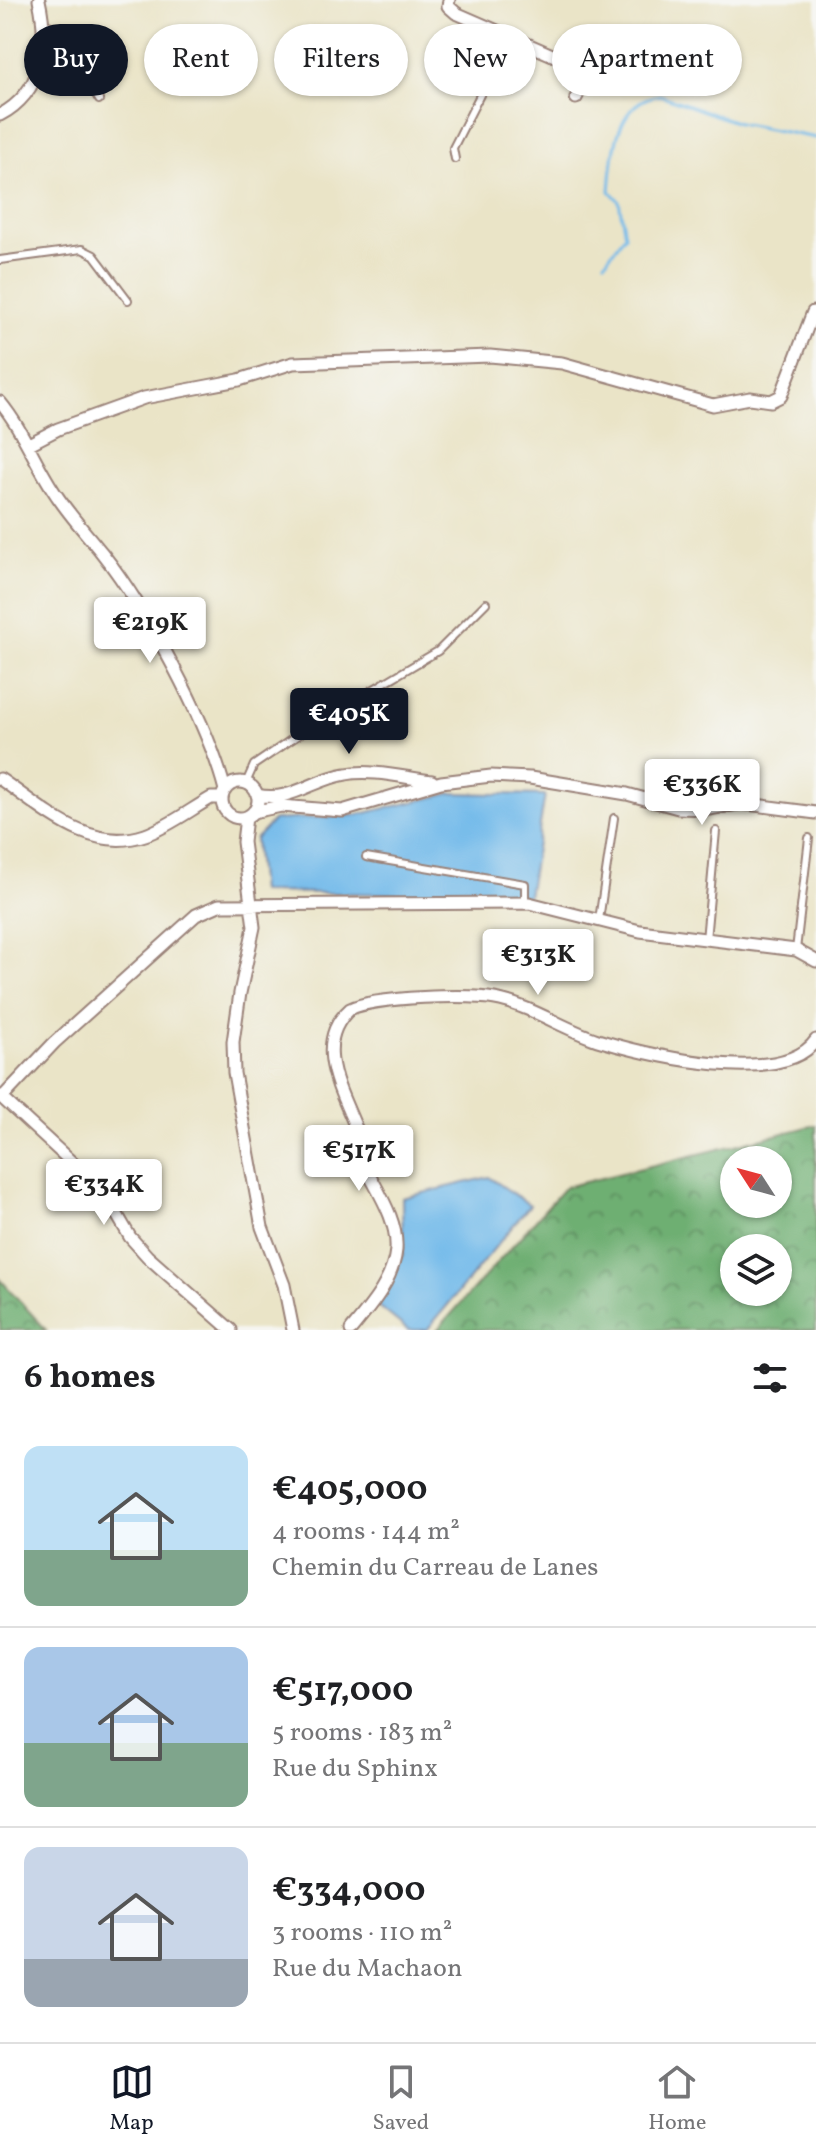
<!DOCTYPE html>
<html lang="en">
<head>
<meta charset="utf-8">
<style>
	body { margin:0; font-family:Vollkorn,serif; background:#f2f2f2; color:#202124; height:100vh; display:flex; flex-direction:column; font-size:30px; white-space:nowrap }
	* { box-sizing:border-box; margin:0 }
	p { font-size:26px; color:#757577 }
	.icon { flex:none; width:44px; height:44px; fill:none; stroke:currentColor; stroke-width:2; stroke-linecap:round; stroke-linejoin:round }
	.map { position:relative; height:1330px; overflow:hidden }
	.panel { display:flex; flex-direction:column; background:#fff; flex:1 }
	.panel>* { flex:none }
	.hud { position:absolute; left:24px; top:24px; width:768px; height:72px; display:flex; gap:16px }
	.needle { width:52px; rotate:306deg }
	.controls { position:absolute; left:720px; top:1146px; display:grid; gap:16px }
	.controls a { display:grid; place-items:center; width:72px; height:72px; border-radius:50%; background:#fff; box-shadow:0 2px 6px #0004; font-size:40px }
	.price { position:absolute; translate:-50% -68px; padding:0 18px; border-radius:8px; background:#fff; color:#222; font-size:26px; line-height:52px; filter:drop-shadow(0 2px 4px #0008) }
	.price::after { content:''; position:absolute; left:50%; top:48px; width:24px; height:18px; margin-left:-12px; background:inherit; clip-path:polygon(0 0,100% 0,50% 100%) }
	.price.on { background:#111827; color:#fff }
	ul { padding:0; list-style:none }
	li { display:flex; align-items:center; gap:24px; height:200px; padding:0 24px }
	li+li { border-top:2px solid #e0e0e0 }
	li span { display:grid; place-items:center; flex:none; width:224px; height:160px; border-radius:16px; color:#555 }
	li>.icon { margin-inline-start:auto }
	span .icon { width:96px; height:96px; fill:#fffc; stroke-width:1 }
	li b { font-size:34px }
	h2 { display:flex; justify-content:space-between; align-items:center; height:96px; padding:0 24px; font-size:34px }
	.pill { padding:0 28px; border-radius:36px; background:#fff; box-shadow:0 2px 6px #0004; font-size:28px; line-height:72px }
	.pill.on { background:#111827; color:#fff }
	.menu { display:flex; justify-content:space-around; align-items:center; height:112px; border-top:2px solid #e0e0e0; background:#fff; font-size:22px; color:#757577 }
	.menu a { display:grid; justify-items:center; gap:4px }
	.menu .on { color:#111827 }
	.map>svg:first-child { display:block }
</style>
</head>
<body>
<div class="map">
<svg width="816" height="1330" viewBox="0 0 816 1330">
	<defs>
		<pattern id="forest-crowns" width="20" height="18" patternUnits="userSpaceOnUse" patternTransform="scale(2)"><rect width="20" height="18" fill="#6eaf72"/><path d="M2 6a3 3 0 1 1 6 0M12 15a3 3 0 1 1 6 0" fill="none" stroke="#5c8e5e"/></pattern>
	</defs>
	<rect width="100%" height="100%" fill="#f6f6f2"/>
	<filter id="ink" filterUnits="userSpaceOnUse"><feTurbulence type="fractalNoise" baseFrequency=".0125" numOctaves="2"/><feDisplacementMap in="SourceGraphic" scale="16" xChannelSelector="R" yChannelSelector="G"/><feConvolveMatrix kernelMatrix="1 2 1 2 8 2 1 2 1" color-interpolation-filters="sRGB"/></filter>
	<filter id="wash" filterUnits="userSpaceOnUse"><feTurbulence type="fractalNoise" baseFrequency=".006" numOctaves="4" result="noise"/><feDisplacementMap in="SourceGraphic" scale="32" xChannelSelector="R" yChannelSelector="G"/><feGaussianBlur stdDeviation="1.8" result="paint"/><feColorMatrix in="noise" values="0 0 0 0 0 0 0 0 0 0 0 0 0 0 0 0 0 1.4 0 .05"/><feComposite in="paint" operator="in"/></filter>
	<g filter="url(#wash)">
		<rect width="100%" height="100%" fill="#eae4c7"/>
		<path fill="url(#forest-crowns)" stroke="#5c674e" stroke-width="2" fill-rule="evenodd" d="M816 1125V1330H437L565 1187ZM734 1160H778V1204H734ZM734 1248H778V1292H734Z
			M0 1279 46 1330H0Z"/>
		<path fill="#72baea" stroke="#5e6c8a" stroke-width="2" d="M452 793 545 795 528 896 260 892 255 839 274 820 356 815Z
			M489 1177 530 1205 427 1330H408L376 1304 403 1254 402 1198Z"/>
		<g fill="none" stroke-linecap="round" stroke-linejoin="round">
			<path stroke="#72baea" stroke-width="3" d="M605 262 625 235 619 201 610 191C613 155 615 100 660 95L738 123 816 138"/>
		</g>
	</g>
	<g filter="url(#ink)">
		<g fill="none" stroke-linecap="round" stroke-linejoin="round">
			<defs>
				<path id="service" d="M44 24 56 27 99 100
					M455 159 453 148 510 36
					M0 260 82 249 94 255 128 300
					M246 783 254 765 316 723 438 651 486 603
					M366 857 525 884V903
					M599 920 614 818
					M706 940 716 831
					M796 950 809 838"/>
				<path id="minor" d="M449 0 448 6 456 13 589 71 576 98
					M0 115C43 92 49 45 39 0
					M0 402C24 431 36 466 57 496 71 517 87 534 102 553 147 610 207 721 225 790
					M29 444 58 429 144 398 239 380 293 363 490 356 562 363 713 405 750 398 771 401 781 396 813 312 816 313
					M0 779C43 808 89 854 145 835 168 827 190 810 211 798H222
					M222 800a18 18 0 1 1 36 0a18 18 0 1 1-36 0Z
					M257 795C291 803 313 779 346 774 372 769 405 778 432 781
					M666 803 717 800 816 813
					M253 812 281 806 342 811 441 782 491 776 530 778 627 794 678 808 709 809 743 803
					M246 817 243 842 254 927 240 993 233 1042 234 1073 262 1227 284 1285 293 1330
					M0 1096 104 1192 130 1237 148 1257 231 1330
					M2 1098 54 1043 196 915 219 905 529 903 640 931 796 950 816 961
					M351 1330C370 1307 393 1281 396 1250 398 1219 377 1191 364 1164 359 1153 360 1140 356 1128 341 1091 312 1043 350 1009 372 997 474 993 500 1000 535 1008 567 1031 601 1041 649 1055 783 1088 816 1040"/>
			</defs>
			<use href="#service" stroke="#9a8279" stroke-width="10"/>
			<use href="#minor" stroke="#9a8279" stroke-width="15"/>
			<use href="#service" stroke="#fff" stroke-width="6"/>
			<use href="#minor" stroke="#fff" stroke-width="11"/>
		</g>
	</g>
</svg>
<div class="controls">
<a><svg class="needle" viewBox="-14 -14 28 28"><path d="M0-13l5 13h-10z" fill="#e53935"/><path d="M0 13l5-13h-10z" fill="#757577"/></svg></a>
<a><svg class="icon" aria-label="layers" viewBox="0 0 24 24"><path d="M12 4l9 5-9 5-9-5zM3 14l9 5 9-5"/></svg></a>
</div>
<b class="price" style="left:150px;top:665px">€219K</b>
<b class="price on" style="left:349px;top:756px">€405K</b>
<b class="price" style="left:702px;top:827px">€336K</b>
<b class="price" style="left:538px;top:997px">€313K</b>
<b class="price" style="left:359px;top:1193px">€517K</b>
<b class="price" style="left:104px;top:1227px">€334K</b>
<div class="hud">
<a class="pill on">Buy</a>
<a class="pill">Rent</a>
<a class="pill">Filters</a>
<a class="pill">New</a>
<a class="pill">Apartment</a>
</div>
</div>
<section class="panel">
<h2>6 homes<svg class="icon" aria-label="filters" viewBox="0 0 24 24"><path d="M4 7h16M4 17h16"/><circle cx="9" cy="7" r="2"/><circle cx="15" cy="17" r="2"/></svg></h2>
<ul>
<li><span style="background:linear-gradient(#bfe0f5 65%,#7fa58c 0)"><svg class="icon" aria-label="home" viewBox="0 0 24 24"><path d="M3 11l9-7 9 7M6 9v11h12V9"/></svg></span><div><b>€405,000</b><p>4 rooms · 144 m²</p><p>Chemin du Carreau de Lanes</p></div></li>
<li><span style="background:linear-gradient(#a9c7e8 60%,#7fa58c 0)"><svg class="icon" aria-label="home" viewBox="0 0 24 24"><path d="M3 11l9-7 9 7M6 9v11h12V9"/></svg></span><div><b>€517,000</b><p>5 rooms · 183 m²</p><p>Rue du Sphinx</p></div></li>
<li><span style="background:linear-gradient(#c9d6e8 70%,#9aa5b1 0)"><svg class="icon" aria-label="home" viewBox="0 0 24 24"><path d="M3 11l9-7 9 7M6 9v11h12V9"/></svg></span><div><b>€334,000</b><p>3 rooms · 110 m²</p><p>Rue du Machaon</p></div></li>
</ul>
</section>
<nav class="menu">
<a class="on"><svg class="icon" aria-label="map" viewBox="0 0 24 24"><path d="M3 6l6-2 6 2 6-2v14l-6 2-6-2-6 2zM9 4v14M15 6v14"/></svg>Map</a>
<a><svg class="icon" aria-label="saved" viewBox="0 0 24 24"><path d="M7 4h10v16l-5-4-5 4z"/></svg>Saved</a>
<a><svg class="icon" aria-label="home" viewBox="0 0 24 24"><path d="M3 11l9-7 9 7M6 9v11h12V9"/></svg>Home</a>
</nav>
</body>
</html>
